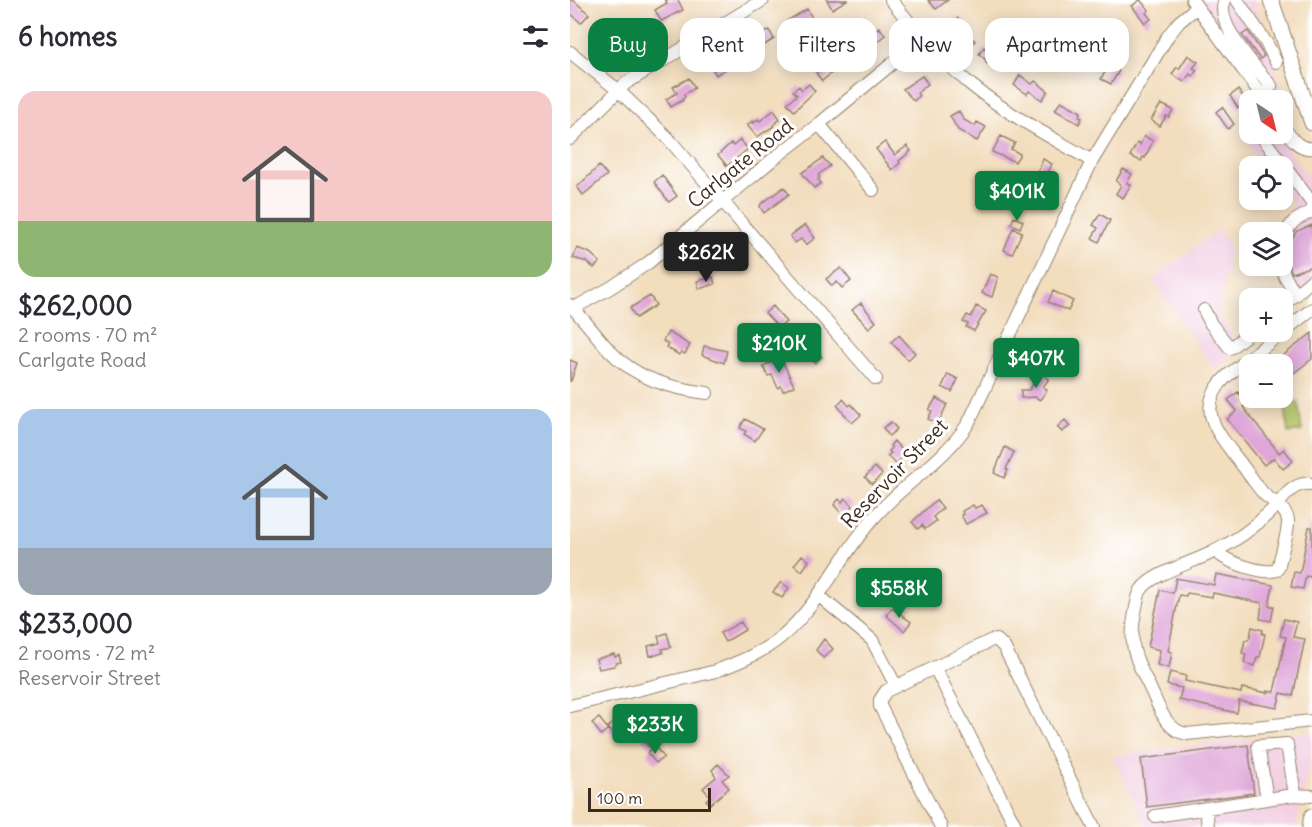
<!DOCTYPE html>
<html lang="en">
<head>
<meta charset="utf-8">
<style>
	body { margin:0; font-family:Delius,sans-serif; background:#f2f2f3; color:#2b2b33; height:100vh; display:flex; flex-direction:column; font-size:22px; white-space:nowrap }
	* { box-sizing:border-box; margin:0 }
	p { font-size:20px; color:#7c7c81 }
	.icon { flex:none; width:33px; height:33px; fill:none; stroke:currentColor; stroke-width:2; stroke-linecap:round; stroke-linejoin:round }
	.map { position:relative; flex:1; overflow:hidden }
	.details { display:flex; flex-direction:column; background:#fff; width:570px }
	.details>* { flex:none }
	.hud { position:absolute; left:18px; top:18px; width:570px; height:54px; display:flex; gap:12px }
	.needle { width:39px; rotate:145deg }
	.fabs { position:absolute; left:669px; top:90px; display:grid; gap:12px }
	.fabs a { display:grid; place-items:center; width:54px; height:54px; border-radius:12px; background:#fff; box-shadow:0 3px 15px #0003; font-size:30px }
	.scale { position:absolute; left:18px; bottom:15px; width:123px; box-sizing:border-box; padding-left:6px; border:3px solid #3b2a1e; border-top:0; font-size:16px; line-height:21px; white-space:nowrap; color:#3b2a1e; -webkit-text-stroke:4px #fff; paint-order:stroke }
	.price { position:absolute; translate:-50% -51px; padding:0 14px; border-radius:6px; background:#0b8043; color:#fff; font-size:20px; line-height:39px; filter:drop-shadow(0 2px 3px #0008) }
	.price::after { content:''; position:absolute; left:50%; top:36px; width:18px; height:14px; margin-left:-9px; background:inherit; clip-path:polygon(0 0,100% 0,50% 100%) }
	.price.current { background:#222; color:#fff }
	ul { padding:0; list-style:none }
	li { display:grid; align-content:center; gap:12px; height:318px; padding:0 18px }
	li span { display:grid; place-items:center; height:186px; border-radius:18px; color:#555 }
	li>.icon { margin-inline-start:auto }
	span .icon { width:108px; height:108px; fill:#fffc; stroke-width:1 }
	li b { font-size:26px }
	h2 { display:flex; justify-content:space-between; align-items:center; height:72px; padding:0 18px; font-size:26px }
	.tag { padding:0 21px; border-radius:18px; background:#fff; box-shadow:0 3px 15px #0003; font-size:21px; line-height:54px }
	.tag.current { background:#0b8043; color:#fff }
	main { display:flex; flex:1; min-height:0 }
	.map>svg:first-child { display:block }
</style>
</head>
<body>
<main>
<section class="details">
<h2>6 homes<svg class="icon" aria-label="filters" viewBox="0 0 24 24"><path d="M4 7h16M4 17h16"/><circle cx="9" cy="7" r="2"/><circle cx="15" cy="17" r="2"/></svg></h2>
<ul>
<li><span style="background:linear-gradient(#f6c9c9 70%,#8fb573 0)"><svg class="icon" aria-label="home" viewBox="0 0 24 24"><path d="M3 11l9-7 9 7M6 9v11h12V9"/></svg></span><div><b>$262,000</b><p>2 rooms · 70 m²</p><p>Carlgate Road</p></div></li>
<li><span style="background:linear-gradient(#a9c7e8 75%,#9aa5b1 0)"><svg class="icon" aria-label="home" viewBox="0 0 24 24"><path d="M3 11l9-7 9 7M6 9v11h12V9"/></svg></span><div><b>$233,000</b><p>2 rooms · 72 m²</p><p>Reservoir Street</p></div></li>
</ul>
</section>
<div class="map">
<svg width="742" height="827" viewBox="0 0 742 827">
	<rect width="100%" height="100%" fill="#fff"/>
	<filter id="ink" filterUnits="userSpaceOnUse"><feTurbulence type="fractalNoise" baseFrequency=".0167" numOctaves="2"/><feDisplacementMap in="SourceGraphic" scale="12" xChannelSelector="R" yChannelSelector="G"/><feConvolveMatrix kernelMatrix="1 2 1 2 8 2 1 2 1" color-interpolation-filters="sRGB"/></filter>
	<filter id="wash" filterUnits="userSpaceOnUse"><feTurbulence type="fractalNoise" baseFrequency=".008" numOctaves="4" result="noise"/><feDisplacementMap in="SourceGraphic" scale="24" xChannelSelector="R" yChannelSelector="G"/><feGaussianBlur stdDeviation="1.35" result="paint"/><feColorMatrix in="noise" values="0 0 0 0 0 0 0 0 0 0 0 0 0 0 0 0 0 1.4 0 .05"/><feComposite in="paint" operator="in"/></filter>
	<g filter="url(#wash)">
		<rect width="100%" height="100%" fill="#f2ddbd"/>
		<path fill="#f2cfe2" d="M632 0H684L714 94 702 100Z
			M689 134H706L742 182V290L713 315V301L717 297 707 266H712V232H711L724 205 713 188 712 166H695L677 143Z
			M649 229 660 247 648 314 666 339 680 332H693L644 369 582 280Z
			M742 732V756L726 827H577L542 756Z"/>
		<path fill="#b3c366" stroke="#777642" stroke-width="1.5" d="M728 402 732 431 718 433 715 404Z"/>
		<g id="blocks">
			<path fill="#dfa6d9" d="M0 0H3L19 14 11 23 0 13Z
				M95 0H108L113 10 91 21 85 10 97 3Z
				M257 0H277L262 9Z
				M358 0H378L366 9Z
				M570 0 579 10 576 13 581 19 575 23 562 6Z
				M237 9 242 18 224 31 217 21Z
				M388 18 400 32 398 34 405 41 398 47 378 27Z
				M309 27 315 35 295 52 289 44Z
				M64 30 67 31 72 46 61 49 63 54 46 59 44 52 41 53 38 41 43 39 42 37Z
				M199 30 204 39 185 51 179 42Z
				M678 31 694 56 690 59 672 35Z
				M272 47 279 56 268 64 270 66 252 81 246 73Z
				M414 47 425 55 428 51 441 60 433 72 416 63 417 61 409 54Z
				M159 54 165 63 146 75 140 65Z
				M618 55 628 62 623 68 627 70 623 76 620 74 614 82 602 74 607 67 609 69Z
				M539 65 549 71 541 84 531 79Z
				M450 75 462 84 465 81 478 91 472 100 459 91 457 94 444 85Z
				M352 76 358 84 347 93 349 96 344 101 333 89Z
				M119 78 125 88 114 94 115 97 112 99 113 100 101 107 96 99 107 93 103 87Z
				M239 84 245 91 224 111 217 103 227 95 223 91 229 86 232 90Z
				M668 90 677 102 668 108 660 96Z
				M491 101 511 112 509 117 512 118 509 124 485 110Z
				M591 104 603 110 599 117 596 116 590 126 581 120Z
				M652 107 664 124 658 129 646 112Z
				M204 110 210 119 203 125 204 126 187 137 177 125 183 121 184 123 188 119 190 121Z
				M389 111 394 120 405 126 407 122 416 127 407 141 388 130 380 116Z
				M431 136 445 143 441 149 450 154 445 162 422 152Z
				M574 136 583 141 575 158 573 157 571 161 560 156 567 143 570 145Z
				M170 140 178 149 157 166 148 155 161 143 163 146Z
				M315 142 325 155 337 146 341 151 329 161 330 163 322 170 306 149Z
				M253 158 260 166 248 175 250 177 248 179 251 183 244 188 232 173Z
				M473 159 482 164 477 174 481 177 475 188 464 182Z
				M29 166 37 175 13 195 7 187Z
				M553 169 562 174 557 183 561 185 553 198 546 194 551 185 546 181Z
				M92 175 107 196 99 202 84 182Z
				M214 187 219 194 194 213 190 207 191 204Z
				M530 214 540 220 529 242 522 238 528 228 523 225Z
				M444 217 453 221 450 228 441 224Z
				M235 225 245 238 236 245 231 239 225 243 220 236Z
				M742 225V266L722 273 712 250V245L720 241 727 231Z
				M443 228 452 232 442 254 434 250Z
				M7 248 20 253 30 262 24 268 17 262 3 258Z
				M159 248 160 251 166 249 168 257 140 264 137 254Z
				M271 268 281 281 272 288 267 282 262 286 256 279Z
				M420 274 428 277 422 297 412 293Z
				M143 277 145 284 129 289 127 281Z
				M483 291 503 301 498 311 478 302Z
				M80 296 86 305 66 318 60 308Z
				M291 303 306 322 299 328 282 310Z
				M203 306 216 322 209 328 195 313Z
				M406 306 416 311 404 331 396 327 398 324 393 322 397 315 401 317Z
				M98 332 120 345 115 354 111 352 109 355 96 347 98 344 93 341Z
				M742 333V359L712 382V364H702Z
				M329 335 345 353 338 360 321 342Z
				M237 338 248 347 245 350 252 357 245 363 229 345Z
				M134 346 157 351 154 363 132 355Z
				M211 358 224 386 213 391 211 386 208 388 202 375 198 376 193 366Z
				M0 360 7 363 1 381H0Z
				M471 373 479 379 473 387 477 390 470 400 465 397 451 398V390H459Z
				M378 374 388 379 382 392 372 387Z
				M668 392 677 404 673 407 709 453 714 449 723 461 713 469 704 458 694 465 657 419 667 411 658 400Z
				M366 398 377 404 368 424 358 419 362 411 359 410Z
				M273 399 279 406 281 404 291 415 282 423 267 405Z
				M175 419 193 429 185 441 174 434 176 431 170 428Z
				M495 420 500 426 492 432 487 427Z
				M321 422 327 429 319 436 313 428Z
				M324 441 336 454 326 464 317 456 321 453 319 451 322 448 320 446Z
				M435 447 444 452 436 469 438 470 434 478 424 473Z
				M305 467 312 474 302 484 295 477Z
				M275 498 283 506 273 515 264 505 269 499 272 502Z
				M366 500 373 508 363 517 366 521 355 529 352 525 348 529 342 522Z
				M403 505 405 508 412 505 417 513 396 524 391 515 393 514 392 511Z
				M739 527H742V577L736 576 733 589 721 587 724 572 730 573Z
				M232 555 239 561 232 571 224 565Z
				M646 574 703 585 699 606H704L701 621 690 619 692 603 643 593 642 597 617 593 616 596 609 595 598 651 602 652 599 668 587 665 590 650 578 647 590 590 603 593 606 578 644 585Z
				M211 582 219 588 212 598 203 592Z
				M322 608 341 622 334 631 316 615Z
				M714 619 727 622 723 637 735 639 723 696 711 693 707 708 669 701 667 713 609 700 612 688 597 685 600 672 616 676 615 681 671 693 672 688 698 693V691L704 692 716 637 710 636Z
				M171 622 175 630 155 642 150 633Z
				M682 627 693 630 692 634H695L690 657H687L685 666 674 663 676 654 672 653 675 640H678L680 637Z
				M97 633 101 647 92 649 93 653 80 656 78 646 90 643 88 636Z
				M254 639 263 649 253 658 246 650Z
				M44 654 45 657 49 655 51 662 46 663 44 666 29 669 26 659Z
				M29 718 37 728 46 721 52 729 44 736 38 729 31 735 22 723Z
				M77 734 84 743 79 747 71 738Z
				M678 745 684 793 577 807 571 759Z
				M84 746 94 757 86 763 77 753Z
				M148 764 159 775 152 780 159 788 140 804 136 800 140 796 133 788 146 777 142 770Z"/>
		</g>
	</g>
	<g filter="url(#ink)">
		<use href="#blocks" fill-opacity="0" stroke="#96846e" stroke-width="1.5"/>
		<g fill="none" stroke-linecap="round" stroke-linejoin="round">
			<defs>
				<path id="minor" d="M321 0C345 30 371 60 400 84 437 114 481 137 522 161
					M622 0 695 100
					M655 0C643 23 688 69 701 86L692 96
					M667 0 697 44 706 62
					M0 52 48 90 97 137 306 379
					M249 124 303 190
					M712 125C720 136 728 150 742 148
					M690 134 742 203
					M0 139 56 83 193 0
					M712 237 724 221 742 211
					M712 266 715 277 726 295
					M0 305C14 319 26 336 40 351 66 379 100 388 137 393
					M712 306 742 280
					M4 308 40 288 78 263 202 160 249 124 353 38
					M634 310 641 324 660 348 681 332
					M742 484C722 481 715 498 702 510 686 526 664 542 643 552 623 563 582 573 571 590 567 597 567 605 565 612 558 648 566 659 581 690 589 707 596 731 617 734L742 721
					M646 551C655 562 694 575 707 570L709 565C711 553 719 532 718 520 716 508 701 501 693 493 683 481 675 468 665 456 644 428 626 406 657 376L742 309
					M248 595 302 640 326 686
					M365 668 446 827
					M0 706 146 671C169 662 192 653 211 637 252 603 273 549 310 511 340 479 372 462 398 424L522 161 598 36 609 22 627 7
					M697 799 688 746 717 744 725 795
					M636 808 638 827
					M585 816 723 795 742 796
					M371 827 310 706V700L316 691 422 640H427L434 647 524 827"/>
				<path id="major" d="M701 0 742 123
					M740 827 742 816"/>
			</defs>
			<use href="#minor" stroke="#96846e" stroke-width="14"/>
			<use href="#major" stroke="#96846e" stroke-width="17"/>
			<use href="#minor" stroke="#fff" stroke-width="12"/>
			<use href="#major" stroke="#fff" stroke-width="15"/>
		</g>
	</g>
	<g text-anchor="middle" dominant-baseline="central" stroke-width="6" stroke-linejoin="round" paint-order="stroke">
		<g font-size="20" fill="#3b2a1e" stroke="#fff">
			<text transform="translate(170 163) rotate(-39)">Carlgate Road</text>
			<text transform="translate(324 473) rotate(-46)">Reservoir Street</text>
		</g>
	</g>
</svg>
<div class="fabs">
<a><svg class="needle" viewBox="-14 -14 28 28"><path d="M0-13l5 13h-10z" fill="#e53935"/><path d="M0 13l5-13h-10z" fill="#7c7c81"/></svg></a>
<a><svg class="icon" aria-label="locate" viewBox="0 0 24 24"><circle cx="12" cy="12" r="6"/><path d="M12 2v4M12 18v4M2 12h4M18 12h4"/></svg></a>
<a><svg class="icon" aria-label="layers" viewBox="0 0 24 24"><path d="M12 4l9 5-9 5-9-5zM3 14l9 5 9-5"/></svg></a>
<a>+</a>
<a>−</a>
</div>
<div class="scale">100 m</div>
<b class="price" style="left:447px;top:222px">$401K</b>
<b class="price current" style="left:136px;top:283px">$262K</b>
<b class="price" style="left:209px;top:374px">$210K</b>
<b class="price" style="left:466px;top:389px">$407K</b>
<b class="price" style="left:329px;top:619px">$558K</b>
<b class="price" style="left:85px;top:755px">$233K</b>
<div class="hud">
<a class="tag current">Buy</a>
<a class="tag">Rent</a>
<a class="tag">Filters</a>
<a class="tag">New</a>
<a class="tag">Apartment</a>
</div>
</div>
</main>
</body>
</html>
